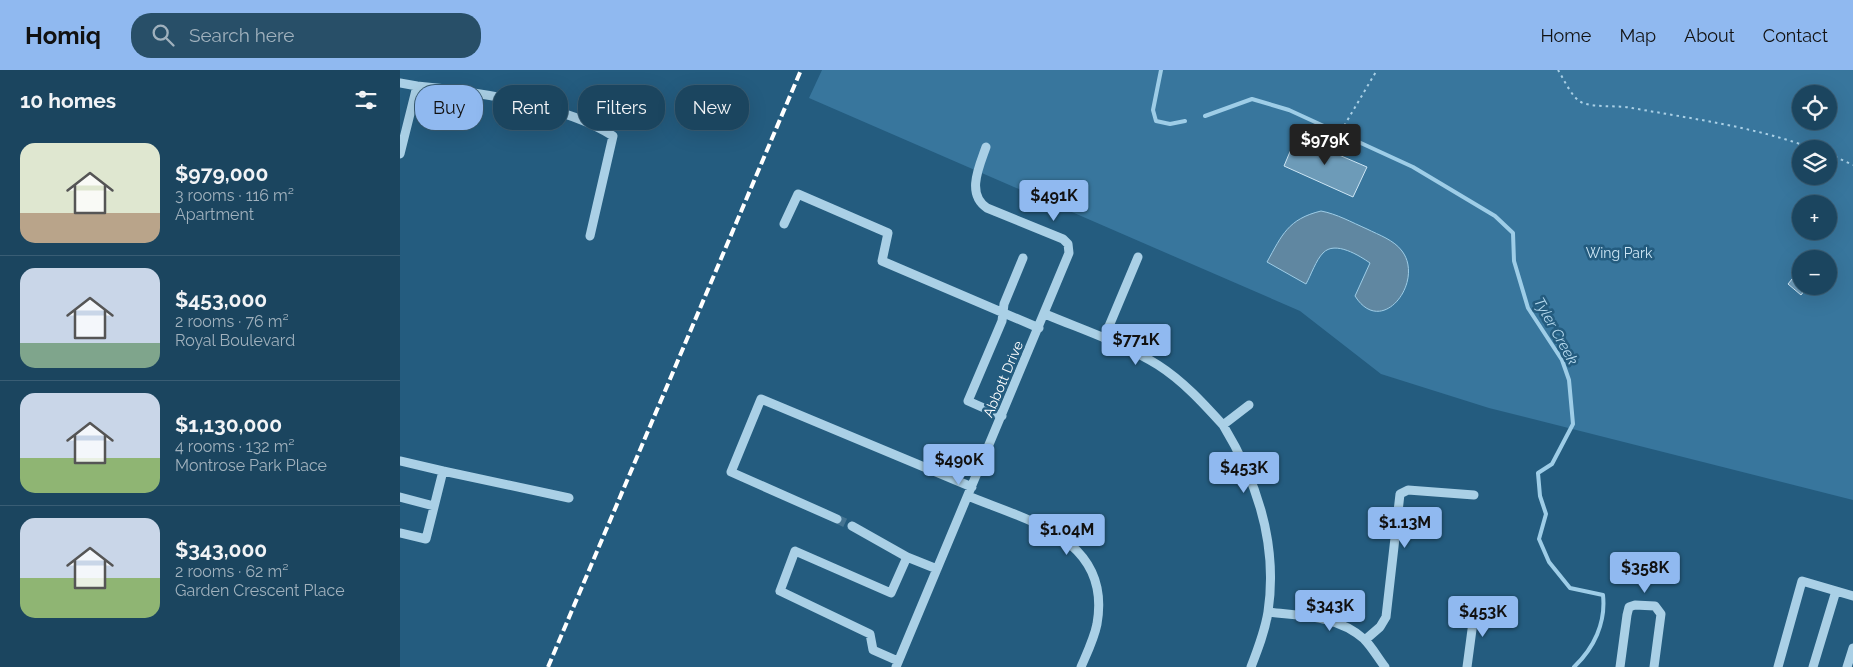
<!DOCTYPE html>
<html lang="en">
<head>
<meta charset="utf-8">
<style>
	body { margin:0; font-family:Raleway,sans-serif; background:#284f68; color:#f1f3f6; height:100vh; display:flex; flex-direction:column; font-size:19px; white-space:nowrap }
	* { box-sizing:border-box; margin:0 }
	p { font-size:16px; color:#a0b1bd }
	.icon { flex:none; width:28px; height:28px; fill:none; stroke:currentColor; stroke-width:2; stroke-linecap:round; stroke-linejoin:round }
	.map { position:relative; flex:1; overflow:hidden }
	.sheet { display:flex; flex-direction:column; background:#1b455f; width:400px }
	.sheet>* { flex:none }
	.hud { position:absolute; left:15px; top:15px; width:475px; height:45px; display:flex; gap:10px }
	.controls { position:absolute; left:1392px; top:15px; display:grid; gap:10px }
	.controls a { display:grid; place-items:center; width:45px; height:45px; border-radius:50%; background:#1b455f; box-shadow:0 5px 20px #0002,0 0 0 1px #395d74; font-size:25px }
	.price { position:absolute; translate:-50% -42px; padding:0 11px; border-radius:5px; background:#90b9f0; color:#111; font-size:16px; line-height:32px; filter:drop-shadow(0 1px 2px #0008) }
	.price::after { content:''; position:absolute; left:50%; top:30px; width:15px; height:11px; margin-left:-8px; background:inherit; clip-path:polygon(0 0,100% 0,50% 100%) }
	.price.on { background:#222; color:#fff }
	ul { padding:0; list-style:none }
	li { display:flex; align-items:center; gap:15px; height:125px; padding:0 20px }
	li+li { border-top:1px solid #395d74 }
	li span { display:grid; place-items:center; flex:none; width:140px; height:100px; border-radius:15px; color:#555 }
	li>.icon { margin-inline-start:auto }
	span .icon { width:60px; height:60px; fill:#fffc; stroke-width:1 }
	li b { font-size:21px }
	h2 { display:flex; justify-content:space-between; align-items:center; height:60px; padding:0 20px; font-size:21px }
	.tag { padding:0 18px; border-radius:20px; background:#1b455f; box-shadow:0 5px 20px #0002,0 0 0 1px #395d74; font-size:18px; line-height:45px }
	.tag.on { background:#90b9f0; color:#111 }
	header { display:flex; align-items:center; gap:30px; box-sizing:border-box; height:70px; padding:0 25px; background:#90b9f0; color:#111 }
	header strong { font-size:24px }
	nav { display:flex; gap:28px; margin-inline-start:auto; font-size:18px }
	.search { width:350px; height:45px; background:#284f68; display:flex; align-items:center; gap:12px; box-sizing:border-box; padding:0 18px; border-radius:20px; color:#a0b1bd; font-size:19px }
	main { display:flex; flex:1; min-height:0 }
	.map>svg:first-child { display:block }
</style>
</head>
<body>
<header>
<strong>Homiq</strong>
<div class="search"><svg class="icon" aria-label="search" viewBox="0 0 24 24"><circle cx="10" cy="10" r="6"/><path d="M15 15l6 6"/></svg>Search here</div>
<nav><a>Home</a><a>Map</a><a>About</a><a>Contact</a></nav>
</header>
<main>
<section class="sheet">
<h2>10 homes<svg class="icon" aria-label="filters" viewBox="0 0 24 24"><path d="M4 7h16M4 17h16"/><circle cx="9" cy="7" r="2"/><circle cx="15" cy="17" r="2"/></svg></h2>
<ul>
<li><span style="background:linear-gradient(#dfe7d0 70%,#b9a48a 0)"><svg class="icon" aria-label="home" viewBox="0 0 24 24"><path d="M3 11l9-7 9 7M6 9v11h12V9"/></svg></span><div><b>$979,000</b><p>3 rooms · 116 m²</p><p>Apartment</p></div></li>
<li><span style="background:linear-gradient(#c9d6e8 75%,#7fa58c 0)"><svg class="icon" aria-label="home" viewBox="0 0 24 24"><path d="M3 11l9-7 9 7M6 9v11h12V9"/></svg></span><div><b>$453,000</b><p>2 rooms · 76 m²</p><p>Royal Boulevard</p></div></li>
<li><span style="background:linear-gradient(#c9d6e8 65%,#8fb573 0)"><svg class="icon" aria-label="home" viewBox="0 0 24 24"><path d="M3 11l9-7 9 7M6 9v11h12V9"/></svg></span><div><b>$1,130,000</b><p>4 rooms · 132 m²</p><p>Montrose Park Place</p></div></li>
<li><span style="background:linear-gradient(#c9d6e8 60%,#8fb573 0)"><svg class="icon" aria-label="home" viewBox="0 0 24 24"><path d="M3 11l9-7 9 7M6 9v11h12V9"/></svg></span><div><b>$343,000</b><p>2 rooms · 62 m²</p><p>Garden Crescent Place</p></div></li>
</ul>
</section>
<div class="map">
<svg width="1453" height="597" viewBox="0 0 1453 597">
	<rect width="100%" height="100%" fill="#245c7f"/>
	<path fill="#38769d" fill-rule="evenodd" d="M422 0H1453V430L1089 338 981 304 900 241 409 28ZM1401 24H1429V51H1401ZM1401 79H1429V106H1401ZM1401 134H1429V161H1401ZM1401 189H1429V216H1401Z"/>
	<path fill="#6087a1" stroke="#9ecde7" d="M921 141C937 144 951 152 967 159 979 165 994 170 1002 181 1025 211 982 269 955 226L970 193C960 186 935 170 923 183 916 190 911 205 906 214L867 192C882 165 888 149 921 141Z"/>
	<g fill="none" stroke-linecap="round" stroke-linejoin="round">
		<path stroke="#9ecde7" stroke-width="4" d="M761 0 753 40 756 51 770 54 785 51
			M805 46 852 29 889 40 1013 97 1095 146 1113 163 1114 191 1128 238 1162 290 1169 310 1173 354 1152 394 1138 403 1140 426 1146 444 1139 469 1149 492 1170 518 1203 525C1206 553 1194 578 1174 597"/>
	</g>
	<path fill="#6d9bb8" stroke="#cde6f5" d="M897 65 940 83 939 85 967 97 953 127 884 96Z
		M1401 198V216H1408L1401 225 1388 214Z"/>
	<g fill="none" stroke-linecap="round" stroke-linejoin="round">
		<path stroke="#457492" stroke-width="9" stroke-dasharray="9 4.5" stroke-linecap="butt" d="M437 449 452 456"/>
		<path stroke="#aad0e6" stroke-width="2" stroke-dasharray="2.5 4" stroke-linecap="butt" d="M1158 0C1164 9 1172 29 1183 33 1198 38 1217 35 1232 38 1294 49 1356 57 1414 79
			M933 79 944 56 977 0
			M1429 84 1453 95"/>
		<path stroke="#aad0e6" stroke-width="9" d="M0 13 17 16 0 84
			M17 16C73 21 166 35 213 66L190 166
			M384 154 398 124 488 163 482 191 639 258
			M645 244C683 260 723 273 758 295 783 311 803 333 823 355
			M704 268 738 187
			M849 335 823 355C857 411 878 475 868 542 865 561 858 579 851 597
			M602 346 568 331 602 251 604 234 623 188
			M0 391 43 401 26 469 0 463
			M43 401 169 428
			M568 426C629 451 712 469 697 554 694 569 687 583 681 597
			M0 427 34 436
			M437 449 331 402 361 329 572 417
			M452 456 507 487 537 499
			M868 542C902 546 937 545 964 569 972 577 978 588 985 597
			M965 570 980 557 986 547 1000 424 1008 420 1074 425
			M498 591 473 580 470 564 380 521 395 481 491 523 507 487
			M496 597 669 183 668 174 663 169 587 138C566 124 579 97 586 77
			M1067 597 1075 537
			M1220 597 1227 545 1229 537 1235 535 1255 536 1261 544 1254 597
			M1378 597 1402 511 1453 526
			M1413 597 1436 521
			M1447 597 1453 578"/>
		<path stroke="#fff" stroke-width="4" stroke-dasharray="9 4" stroke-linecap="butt" d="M148 597 401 0"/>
	</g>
	<g text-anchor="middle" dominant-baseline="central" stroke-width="5" stroke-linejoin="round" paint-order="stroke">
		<g font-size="14" fill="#cde6f5" stroke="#245c7f">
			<text x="1219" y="183">Wing Park</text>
		</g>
		<g font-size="14" fill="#fff" stroke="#245c7f">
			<text transform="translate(603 309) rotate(-67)">Abbott Drive</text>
		</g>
		<g font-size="15" font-style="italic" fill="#b5d9ee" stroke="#245c7f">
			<text transform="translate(1156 261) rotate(61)">Tyler Creek</text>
		</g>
	</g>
</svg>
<div class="controls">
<a><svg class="icon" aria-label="locate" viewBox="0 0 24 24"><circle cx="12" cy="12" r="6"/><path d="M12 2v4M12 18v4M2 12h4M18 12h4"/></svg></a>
<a><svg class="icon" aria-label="layers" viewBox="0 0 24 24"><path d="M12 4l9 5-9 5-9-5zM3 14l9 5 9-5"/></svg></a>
<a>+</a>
<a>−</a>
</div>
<b class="price on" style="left:925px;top:96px">$979K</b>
<b class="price" style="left:654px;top:152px">$491K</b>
<b class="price" style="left:736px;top:296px">$771K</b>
<b class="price" style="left:559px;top:416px">$490K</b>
<b class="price" style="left:844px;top:424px">$453K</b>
<b class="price" style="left:1005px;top:479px">$1.13M</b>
<b class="price" style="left:667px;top:486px">$1.04M</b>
<b class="price" style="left:1245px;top:524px">$358K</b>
<b class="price" style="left:930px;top:562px">$343K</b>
<b class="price" style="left:1083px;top:568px">$453K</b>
<div class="hud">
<a class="tag on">Buy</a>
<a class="tag">Rent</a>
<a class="tag">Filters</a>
<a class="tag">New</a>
</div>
</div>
</main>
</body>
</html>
